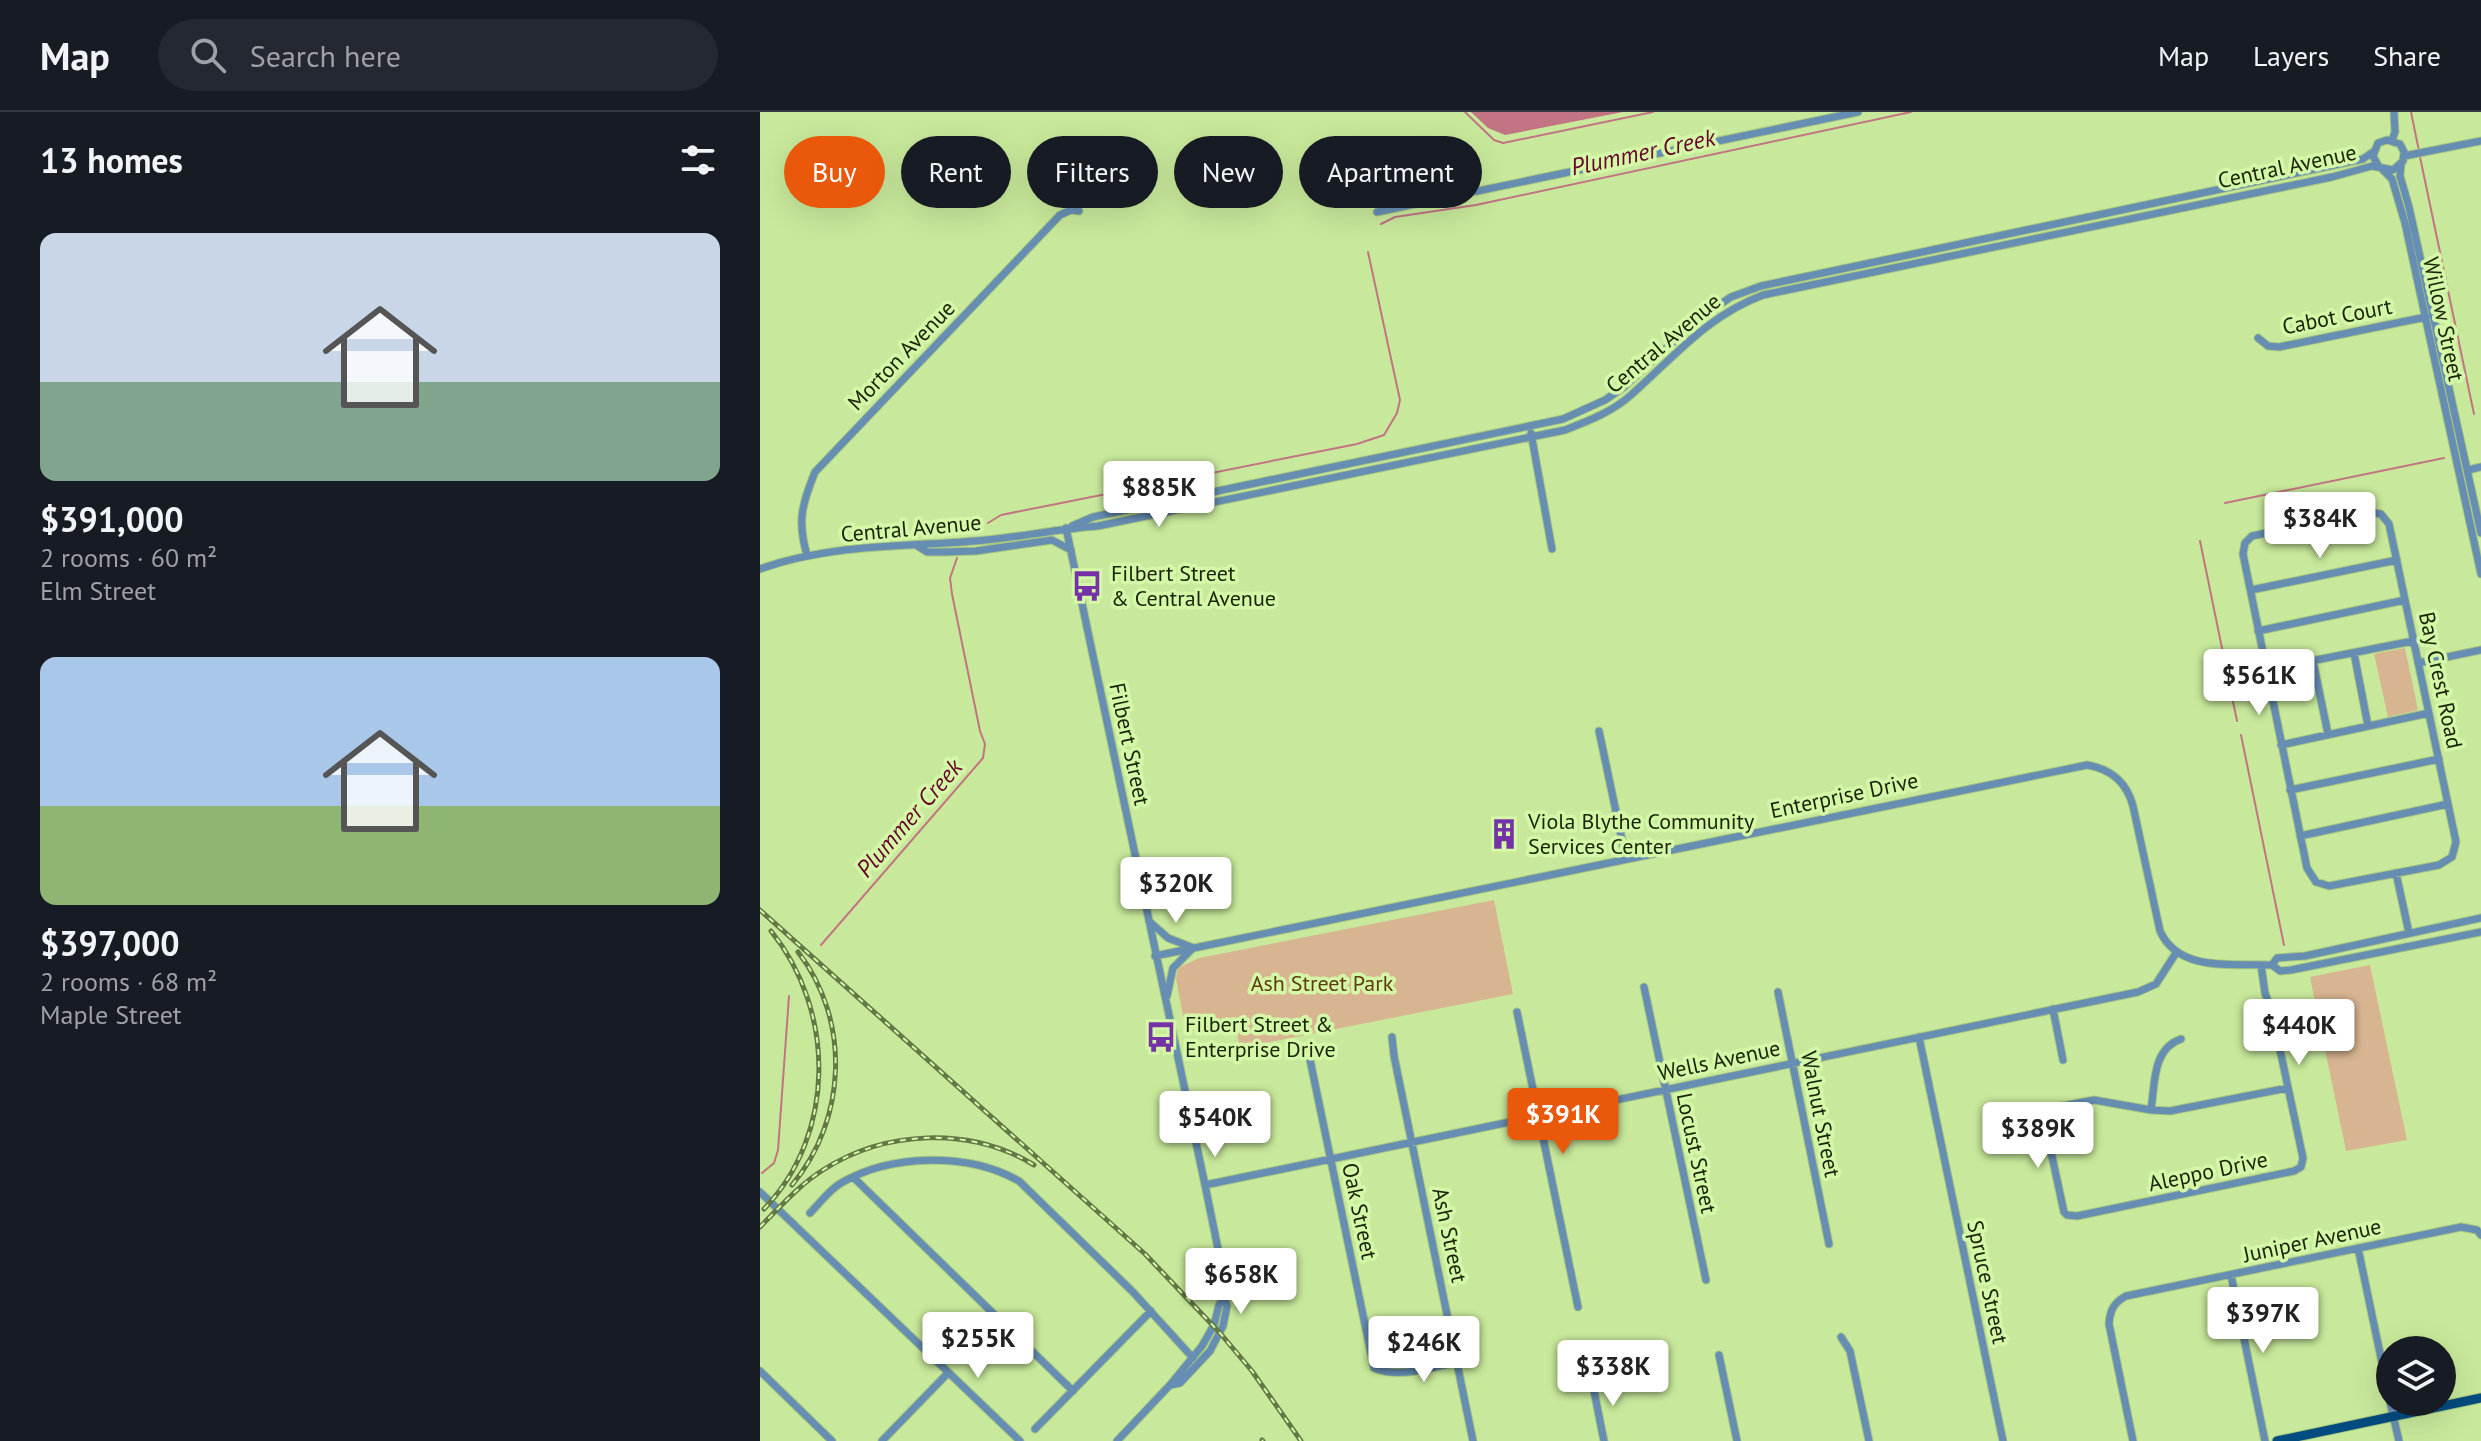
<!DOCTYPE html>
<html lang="en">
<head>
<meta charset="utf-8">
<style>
	body { margin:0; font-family:"PT Sans",sans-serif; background:#242831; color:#f1f3f6; height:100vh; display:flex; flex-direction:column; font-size:30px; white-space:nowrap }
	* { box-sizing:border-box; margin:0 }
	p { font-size:26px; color:#9ea1a6 }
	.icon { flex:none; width:44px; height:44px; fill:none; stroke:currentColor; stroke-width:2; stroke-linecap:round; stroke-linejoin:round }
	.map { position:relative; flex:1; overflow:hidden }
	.side { display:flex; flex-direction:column; background:#171b24; width:760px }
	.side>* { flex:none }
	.hud { position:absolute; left:24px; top:24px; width:760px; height:72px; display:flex; gap:16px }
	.tools { position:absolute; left:1616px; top:1224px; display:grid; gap:16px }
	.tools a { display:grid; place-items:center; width:80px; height:80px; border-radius:50%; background:#171b24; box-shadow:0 8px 32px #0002; font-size:40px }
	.price { position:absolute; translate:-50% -68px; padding:0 18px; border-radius:8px; background:#fff; color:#222; font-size:26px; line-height:52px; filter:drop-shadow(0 2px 4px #0008) }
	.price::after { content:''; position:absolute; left:50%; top:48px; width:24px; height:18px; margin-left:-12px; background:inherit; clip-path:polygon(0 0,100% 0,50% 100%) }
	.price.active { background:#ea580c; color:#fff }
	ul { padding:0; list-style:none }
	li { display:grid; align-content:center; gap:16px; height:424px; padding:0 40px }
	li span { display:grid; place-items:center; height:248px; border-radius:16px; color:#555 }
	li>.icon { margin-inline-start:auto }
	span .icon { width:144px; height:144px; fill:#fffc; stroke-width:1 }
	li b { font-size:34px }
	h2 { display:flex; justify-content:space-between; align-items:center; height:96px; padding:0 40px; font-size:34px }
	.chip { padding:0 28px; border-radius:36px; background:#171b24; box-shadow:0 8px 32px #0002; font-size:28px; line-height:72px }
	.chip.active { background:#ea580c; color:#fff }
	header { display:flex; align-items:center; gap:48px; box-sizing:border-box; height:112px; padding:0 40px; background:#171b24; border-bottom:2px solid #363941 }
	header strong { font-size:38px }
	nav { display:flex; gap:44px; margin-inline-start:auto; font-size:28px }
	.search { width:560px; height:72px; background:#242831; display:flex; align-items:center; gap:20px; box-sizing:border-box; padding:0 28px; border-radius:44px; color:#9ea1a6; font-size:30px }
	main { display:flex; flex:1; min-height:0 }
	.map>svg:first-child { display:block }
</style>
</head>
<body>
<header>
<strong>Map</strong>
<div class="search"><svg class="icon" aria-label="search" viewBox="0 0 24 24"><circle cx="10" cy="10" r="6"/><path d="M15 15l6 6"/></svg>Search here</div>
<nav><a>Map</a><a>Layers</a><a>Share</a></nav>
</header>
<main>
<section class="side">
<h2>13 homes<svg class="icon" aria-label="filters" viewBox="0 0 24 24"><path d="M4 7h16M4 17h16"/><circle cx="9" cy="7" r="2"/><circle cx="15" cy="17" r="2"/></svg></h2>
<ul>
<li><span style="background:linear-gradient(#c9d6e8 60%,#7fa58c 0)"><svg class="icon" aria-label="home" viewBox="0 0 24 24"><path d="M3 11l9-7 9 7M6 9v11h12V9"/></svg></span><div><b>$391,000</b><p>2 rooms · 60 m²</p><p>Elm Street</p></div></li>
<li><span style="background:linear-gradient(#a9c7e8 60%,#8fb573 0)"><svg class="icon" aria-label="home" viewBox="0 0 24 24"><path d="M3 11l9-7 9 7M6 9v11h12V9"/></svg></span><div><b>$397,000</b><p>2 rooms · 68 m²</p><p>Maple Street</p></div></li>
</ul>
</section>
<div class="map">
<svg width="1721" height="1329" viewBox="0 0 1721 1329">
	<rect width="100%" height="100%" fill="#c8e99b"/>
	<path fill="#d8b591" d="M1645 536 1658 598 1628 605 1614 542Z
		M734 788 753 882 480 936 473 905 425 914 416 867 418 856 439 846Z
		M1610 853 1647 1028 1586 1039 1550 865Z"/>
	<path fill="#c27483" d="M711 0H863L745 23 728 16Z"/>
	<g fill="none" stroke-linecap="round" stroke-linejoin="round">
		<path stroke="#c27483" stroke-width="2" d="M705 0 734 28 743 31 893 0
			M1651 0 1659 39
			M1660 45 1714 302
			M621 112 635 105 716 93 1151 0
			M1465 391 1684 346
			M228 411 241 403 597 332 624 323 637 301 640 288 608 140
			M1440 429 1477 609
			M1481 623 1524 833
			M61 833 223 646 225 632 220 619 192 482 190 466 197 446
			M2 1061 14 1051 18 1038 29 884"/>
		<defs>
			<path id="minor" d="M1632 28 1635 20 1634 0
				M1644 44 1721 29
				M1641 53 1640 64 1649 95 1721 421
				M1623 58 1632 67 1645 111 1721 462
				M617 100 1098 0
				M1498 226 1508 234 1519 235 1666 205
				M771 321 792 437
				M1708 358 1721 355
				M1609 400 1621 402 1629 412 1696 730 1692 745 1679 753 1569 774 1556 770 1547 756 1483 442 1485 431 1492 424Z
				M312 414 333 405 803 307 845 288 864 275 938 207 971 185 1001 174 1570 54 1603 47 1613 40
				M306 416 445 1073 463 1161 464 1185 467 1194 463 1214 450 1239 420 1271 410 1273
				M156 433 167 440H185L216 439 292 428 311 438
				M47 443C37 409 42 392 55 360L300 103 311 98 319 99
				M0 457C68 432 143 435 215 429 256 426 296 417 338 414L805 318C828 309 852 300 871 283 915 244 947 204 1003 183L1572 65 1612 54 1633 58 1643 49 1644 40 1640 32 1627 28 1618 31 1613 44 1619 55
				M1491 478 1637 448
				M1498 519 1645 488
				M1594 541 1608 614
				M1553 549 1568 622
				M1658 551 1721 538
				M1505 558 1653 529
				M839 619 866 747
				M1521 633 1669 601
				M1530 678 1679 647
				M1540 724 1688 692
				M1636 761 1649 821
				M389 809 408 826 431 835
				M395 844 1327 653C1351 657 1367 671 1373 694L1400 819C1419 861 1473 851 1512 853L1520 859 1531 858 1721 820
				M1501 853 1505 881 1512 900 1543 1046 1541 1055 1534 1059 1317 1104 1307 1103 1304 1100 1284 1007 1285 1002 1292 996 1334 988 1391 998 1410 999 1528 976
				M1512 853 1517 846 1545 844 1721 806
				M884 875 946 1168
				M1018 880 1069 1132
				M407 884 413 856 432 837
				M1293 897 1303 948
				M757 900 818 1195
				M632 925 634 944 713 1329
				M1159 925 1243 1329
				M548 938 614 1256C638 1267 673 1255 698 1250
				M1391 998C1395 972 1392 937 1421 927
				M93 1065 313 1279
				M445 1073 1378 880 1396 872 1416 841
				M0 1080 260 1329
				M50 1101C60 1091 69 1078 81 1071 131 1042 208 1040 259 1069L373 1180 433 1246
				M1598 1136 1630 1289
				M1471 1163 1505 1329
				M1081 1225 1090 1239 1109 1329
				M959 1243 977 1329
				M0 1259 72 1329
				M832 1269 844 1329
				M1630 1290 1639 1329
				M275 1317 391 1199
				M122 1329 188 1261
				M357 1329 410 1273 442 1234 454 1213 459 1193 464 1185
				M1373 1329 1349 1212C1350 1199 1353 1191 1366 1184L1701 1115 1717 1118 1721 1123"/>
			<path id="major" d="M1517 1329 1721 1286"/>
		</defs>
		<use href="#minor" stroke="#a8c680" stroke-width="9"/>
		<use href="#major" stroke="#a8c680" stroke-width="11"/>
		<use href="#minor" stroke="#668eb3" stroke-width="7"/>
		<use href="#major" stroke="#004b7f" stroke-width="9"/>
		<defs>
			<path id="rail" d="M0 798 385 1142 460 1221 492 1259 541 1329
				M32 1073C87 1008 91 908 38 840
				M4 1097C77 1021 75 898 11 819
				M0 1115C20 1095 39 1073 63 1058 125 1018 210 1014 274 1053
				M502 1328 503 1329"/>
		</defs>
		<use href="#rail" stroke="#637845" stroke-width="5"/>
		<use href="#rail" stroke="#d4f7a8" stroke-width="2" stroke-dasharray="6" stroke-linecap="butt"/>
	</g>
	<defs>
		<symbol id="bus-bare" viewBox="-9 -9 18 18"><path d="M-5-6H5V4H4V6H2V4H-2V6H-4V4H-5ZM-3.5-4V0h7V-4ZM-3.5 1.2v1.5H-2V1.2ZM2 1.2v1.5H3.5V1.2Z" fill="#7532a6" stroke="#d4f7a8" stroke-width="2.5" paint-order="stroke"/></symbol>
		<symbol id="building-bare" viewBox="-9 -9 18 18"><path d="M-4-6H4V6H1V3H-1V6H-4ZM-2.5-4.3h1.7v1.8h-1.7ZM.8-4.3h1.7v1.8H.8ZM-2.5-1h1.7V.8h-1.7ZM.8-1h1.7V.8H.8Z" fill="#7532a6" stroke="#d4f7a8" stroke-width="2.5" paint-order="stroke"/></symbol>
	</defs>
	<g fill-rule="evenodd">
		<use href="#bus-bare" x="305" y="452" width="44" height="44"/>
		<use href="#building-bare" x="722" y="700" width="44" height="44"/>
		<use href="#bus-bare" x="379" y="903" width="44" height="44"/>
	</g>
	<g text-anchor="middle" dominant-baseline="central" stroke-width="7" stroke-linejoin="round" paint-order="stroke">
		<g font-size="22" fill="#182405" stroke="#d4f7a8">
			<text transform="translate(1527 54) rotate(-12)">Central Avenue</text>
			<text transform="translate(1577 204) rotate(-11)">Cabot Court</text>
			<text transform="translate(1684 207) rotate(78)">Willow Street</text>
			<text transform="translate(903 231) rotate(-40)">Central Avenue</text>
			<text transform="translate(141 243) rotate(-46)">Morton Avenue</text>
			<text transform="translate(151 416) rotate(-5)">Central Avenue</text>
			<text transform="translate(1681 568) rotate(78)">Bay Crest Road</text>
			<text transform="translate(370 632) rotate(78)">Filbert Street</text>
			<text transform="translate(1084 683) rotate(-12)">Enterprise Drive</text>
			<text transform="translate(959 948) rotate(-12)">Wells Avenue</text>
			<text transform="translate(1061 1002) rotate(79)">Walnut Street</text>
			<text transform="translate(937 1041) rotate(78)">Locust Street</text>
			<text transform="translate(1448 1059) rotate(-12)">Aleppo Drive</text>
			<text transform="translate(600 1099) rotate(78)">Oak Street</text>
			<text transform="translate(690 1123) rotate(78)">Ash Street</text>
			<text transform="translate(1552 1128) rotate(-12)">Juniper Avenue</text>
			<text transform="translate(1228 1170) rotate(78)">Spruce Street</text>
		</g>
		<g font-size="22" fill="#182405" stroke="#d4f7a8" text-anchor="start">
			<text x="351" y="461">Filbert Street<tspan x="351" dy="25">&amp; Central Avenue</tspan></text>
			<text x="768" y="709">Viola Blythe Community<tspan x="768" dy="25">Services Center</tspan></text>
			<text x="425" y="912">Filbert Street &amp;<tspan x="425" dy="25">Enterprise Drive</tspan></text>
		</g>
		<g font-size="22" fill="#5f3b0c" stroke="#d4f7a8">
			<text x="562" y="871">Ash Street Park</text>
		</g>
		<g font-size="24" font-style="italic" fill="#670429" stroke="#d4f7a8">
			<text transform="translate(883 40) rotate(-12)">Plummer Creek</text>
			<text transform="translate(149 706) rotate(-49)">Plummer Creek</text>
		</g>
	</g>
</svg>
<div class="tools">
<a><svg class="icon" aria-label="layers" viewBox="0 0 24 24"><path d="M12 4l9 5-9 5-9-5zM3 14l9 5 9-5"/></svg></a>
</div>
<b class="price" style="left:399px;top:417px">$885K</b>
<b class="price" style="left:1560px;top:448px">$384K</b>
<b class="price" style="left:1499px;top:605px">$561K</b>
<b class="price" style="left:416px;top:813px">$320K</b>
<b class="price" style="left:1539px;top:955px">$440K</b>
<b class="price active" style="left:803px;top:1044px">$391K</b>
<b class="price" style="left:455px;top:1047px">$540K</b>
<b class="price" style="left:1278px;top:1058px">$389K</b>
<b class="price" style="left:481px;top:1204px">$658K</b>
<b class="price" style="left:1503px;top:1243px">$397K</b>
<b class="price" style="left:218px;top:1268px">$255K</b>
<b class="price" style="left:664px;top:1272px">$246K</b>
<b class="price" style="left:853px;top:1296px">$338K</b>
<div class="hud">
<a class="chip active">Buy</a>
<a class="chip">Rent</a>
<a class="chip">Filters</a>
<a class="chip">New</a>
<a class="chip">Apartment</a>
</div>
</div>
</main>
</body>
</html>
